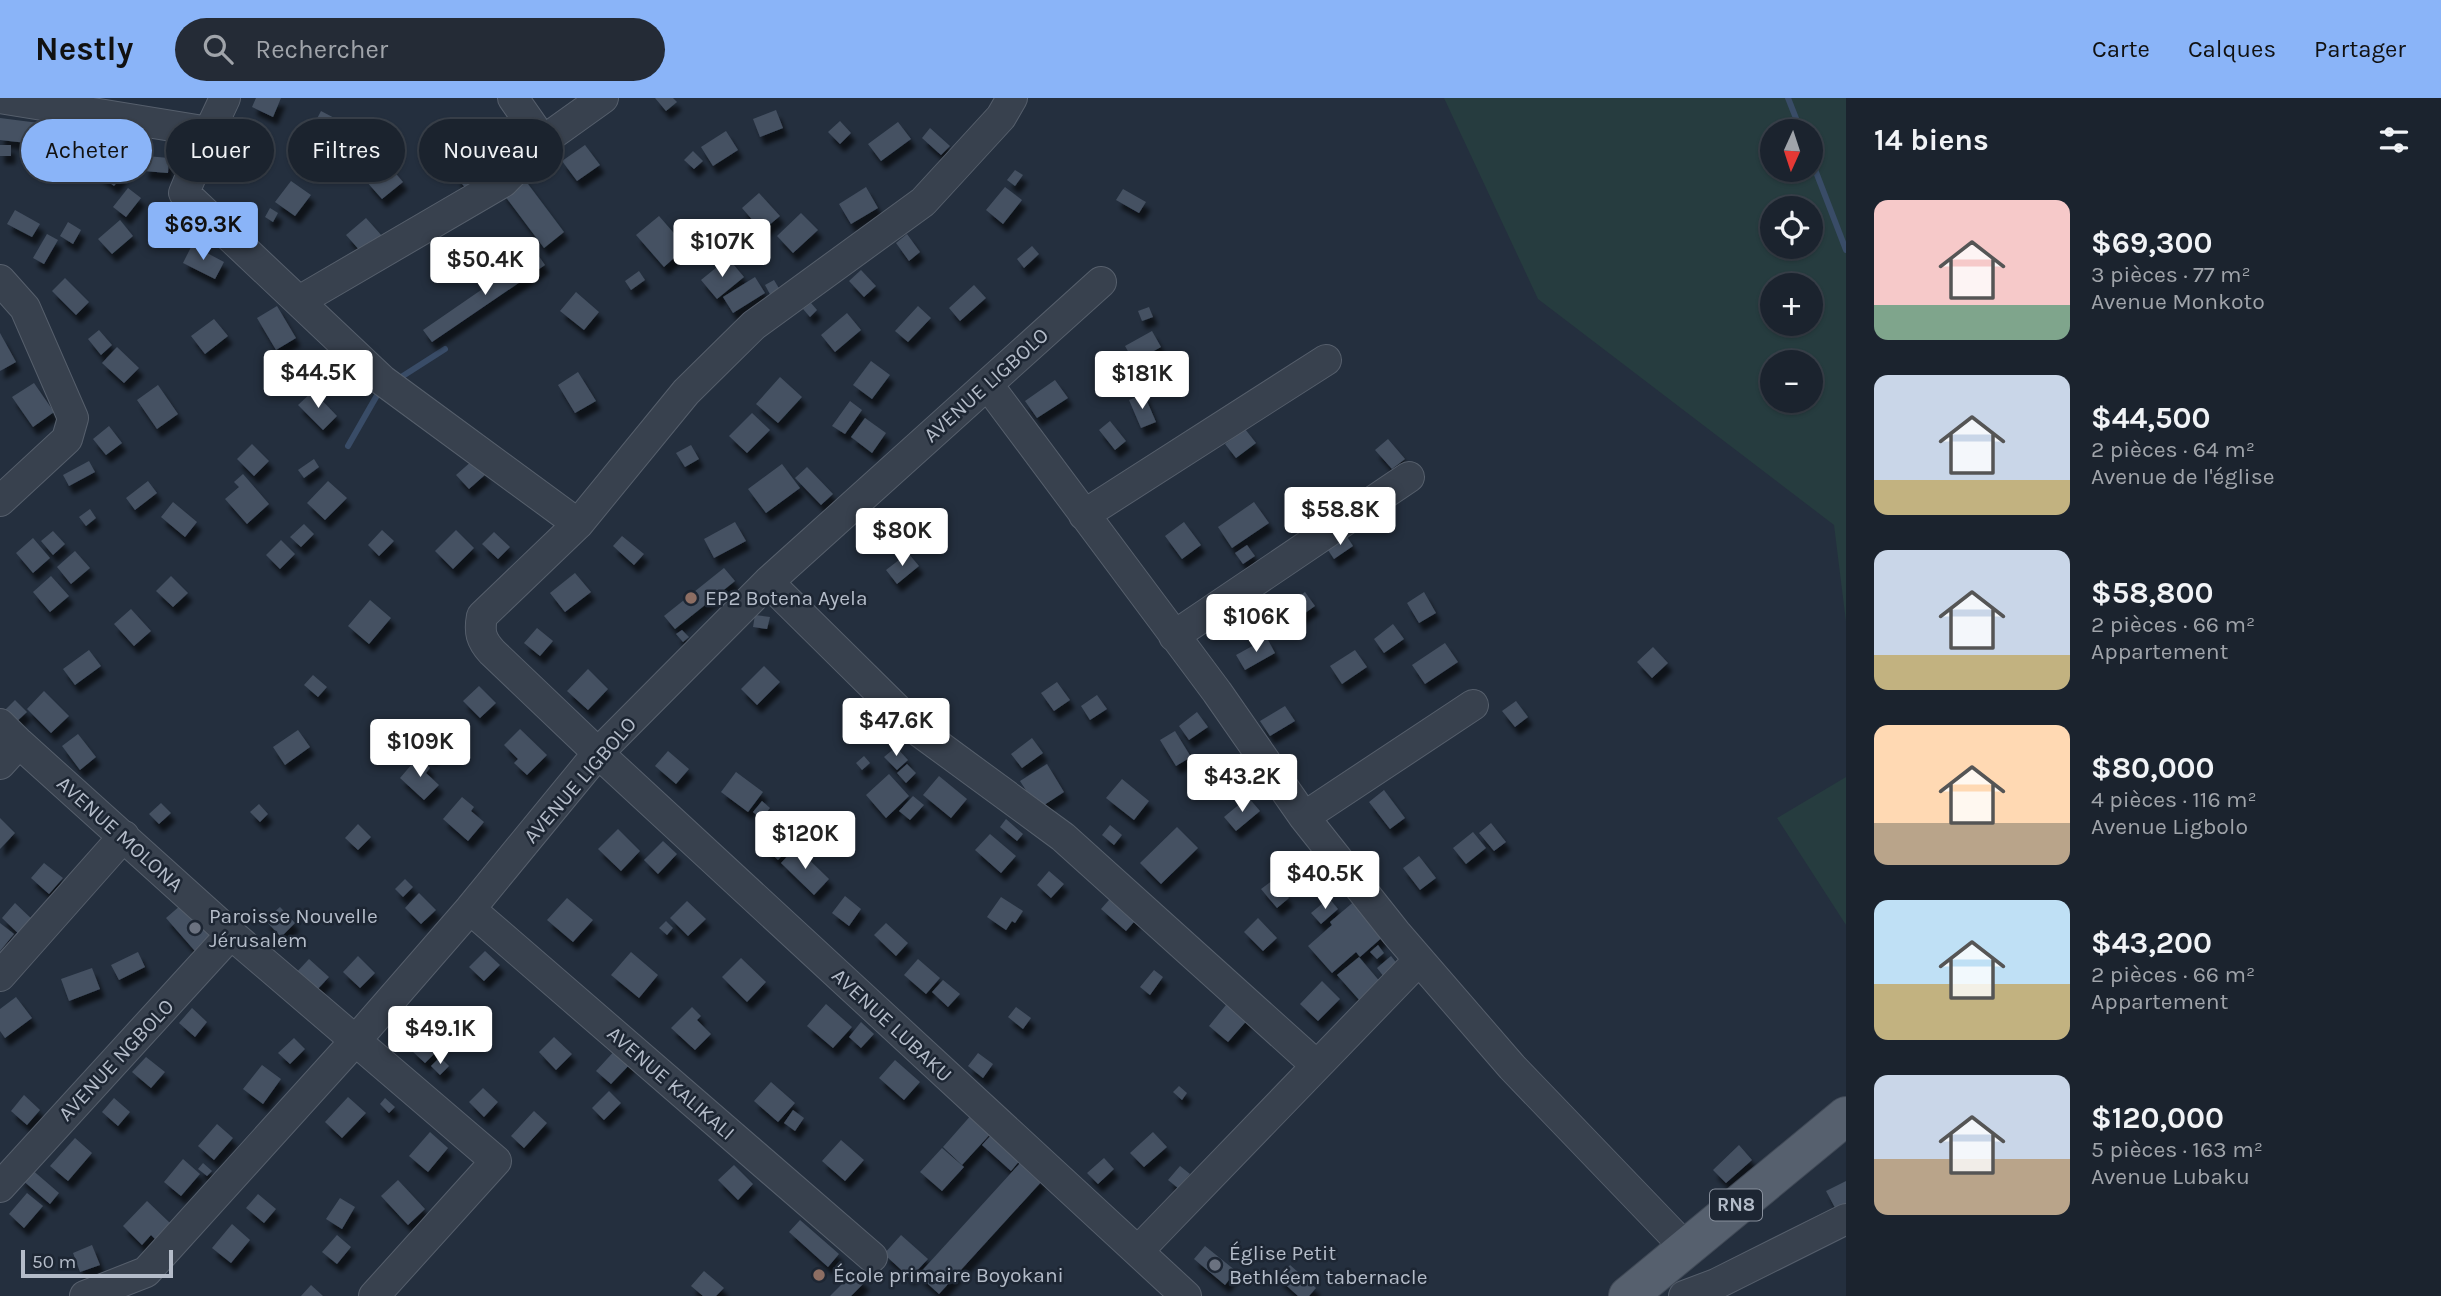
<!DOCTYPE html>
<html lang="fr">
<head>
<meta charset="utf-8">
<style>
	body { margin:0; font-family:Karla,sans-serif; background:#242b36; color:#f1f3f6; height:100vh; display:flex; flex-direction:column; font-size:26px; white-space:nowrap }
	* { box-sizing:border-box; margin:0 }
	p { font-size:23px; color:#a0a4aa }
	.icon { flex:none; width:38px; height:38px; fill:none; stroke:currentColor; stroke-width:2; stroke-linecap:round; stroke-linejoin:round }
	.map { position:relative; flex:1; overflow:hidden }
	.drawer { display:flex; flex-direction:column; background:#1b232e; width:595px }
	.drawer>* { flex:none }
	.top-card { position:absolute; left:21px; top:21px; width:665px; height:63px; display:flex; gap:14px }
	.needle { width:46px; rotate:183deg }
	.tools { position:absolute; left:1760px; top:21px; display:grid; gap:14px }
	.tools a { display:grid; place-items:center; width:63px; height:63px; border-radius:50%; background:#1b232e; box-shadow:0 2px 5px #0004,0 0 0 2px #39404a; font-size:35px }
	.scale { position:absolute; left:21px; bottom:18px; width:152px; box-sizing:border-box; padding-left:7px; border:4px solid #b4bcc9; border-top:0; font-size:19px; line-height:24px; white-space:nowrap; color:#b4bcc9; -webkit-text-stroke:5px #1d2633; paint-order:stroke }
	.price { position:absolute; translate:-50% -60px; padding:0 16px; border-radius:7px; background:#fff; color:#222; font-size:23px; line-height:46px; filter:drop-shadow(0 2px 4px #0008) }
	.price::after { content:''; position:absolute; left:50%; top:42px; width:21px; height:16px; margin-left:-10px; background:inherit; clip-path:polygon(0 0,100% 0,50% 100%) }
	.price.current { background:#8ab4f8; color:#111 }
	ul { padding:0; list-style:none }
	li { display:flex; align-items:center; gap:21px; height:175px; padding:0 28px }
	li span { display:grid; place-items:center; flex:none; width:196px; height:140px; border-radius:14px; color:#555 }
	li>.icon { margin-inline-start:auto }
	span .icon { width:84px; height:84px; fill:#fffc; stroke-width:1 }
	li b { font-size:30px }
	h2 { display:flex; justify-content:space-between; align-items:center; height:84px; padding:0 28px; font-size:30px }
	.tag { padding:0 24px; border-radius:32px; background:#1b232e; box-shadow:0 2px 5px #0004,0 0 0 2px #39404a; font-size:24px; line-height:63px }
	.tag.current { background:#8ab4f8; color:#111 }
	header { display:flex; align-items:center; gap:42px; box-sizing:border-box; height:98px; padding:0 35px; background:#8ab4f8; color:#111 }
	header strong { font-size:33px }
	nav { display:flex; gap:38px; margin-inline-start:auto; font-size:24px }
	.search { width:490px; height:63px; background:#242b36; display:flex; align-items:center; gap:18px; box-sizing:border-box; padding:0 24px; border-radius:38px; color:#a0a4aa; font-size:26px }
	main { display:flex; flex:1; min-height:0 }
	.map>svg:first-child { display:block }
</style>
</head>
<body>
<header>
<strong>Nestly</strong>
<div class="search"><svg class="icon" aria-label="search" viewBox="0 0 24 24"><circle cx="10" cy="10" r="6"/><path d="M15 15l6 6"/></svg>Rechercher</div>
<nav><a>Carte</a><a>Calques</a><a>Partager</a></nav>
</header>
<main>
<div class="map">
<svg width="1846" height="1198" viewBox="0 0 1846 1198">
	<defs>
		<filter id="shadow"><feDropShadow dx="4.5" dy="8" stdDeviation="2" flood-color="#0009"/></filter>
	</defs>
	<rect width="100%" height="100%" fill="#242f3e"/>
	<path fill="#263c3f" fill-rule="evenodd" d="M1444 0H1846V524L1834 427 1538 201ZM1773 33H1811V72H1773ZM1773 110H1811V149H1773ZM1773 187H1811V226H1773ZM1773 264H1811V303H1773Z
		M1846 679V827L1777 720Z"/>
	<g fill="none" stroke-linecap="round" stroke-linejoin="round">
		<path stroke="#394c67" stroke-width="6" d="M1788 0 1801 33
			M1811 61 1846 152
			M395 283 445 251
			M348 348 380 292"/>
	</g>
	<path fill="#455162" filter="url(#shadow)" d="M256 0H281L273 19 252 9Z
		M655 0H673L677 4 666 13Z
		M776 12 783 30 760 39 753 21Z
		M321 13 340 23 324 54 305 44Z
		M0 20 39 25 36 46 0 42Z
		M840 23 851 35 840 46 828 34Z
		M898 24 911 41 881 63 868 46Z
		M930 30 950 48 941 57 922 40Z
		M726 33 738 52 713 68 701 49Z
		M221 35 249 46 245 56 217 45Z
		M0 47H11V58H0Z
		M585 47 600 67 577 83 562 63Z
		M98 53 125 74 114 88 87 67Z
		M693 53 703 63 694 71 684 62Z
		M482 54 496 69 469 94 456 79Z
		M146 58 169 60 168 75 144 73Z
		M387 65 403 84 382 101 366 83Z
		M1015 72 1023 77 1015 88 1007 82Z
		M522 78 564 134 544 150 502 94Z
		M291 83 311 97 295 118 275 104Z
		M866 89 878 110 851 126 839 106Z
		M1005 89 1022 102 1003 126 986 112Z
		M128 90 141 100 126 119 113 109Z
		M1123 91 1146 104 1139 115 1116 102Z
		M759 95 780 118 762 133 742 110Z
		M270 110 278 115 273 124 265 119Z
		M15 112 40 126 32 139 7 126Z
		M801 115 818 132 793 155 777 138Z
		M659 118 686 149 664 169 636 137Z
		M366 120 382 138 362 155 346 137Z
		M120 122 133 138 112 156 98 141Z
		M68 124 81 132 73 146 60 138Z
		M47 136 58 142 44 166 33 160Z
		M907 136 920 154 909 163 896 145Z
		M192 147 224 164 215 181 183 165Z
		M1032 148 1039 156 1024 170 1017 161Z
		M536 154 545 167 432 244 423 232Z
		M728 160 744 179 717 201 701 182Z
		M861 172 876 188 864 199 849 183Z
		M639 173 645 182 631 192 625 183Z
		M755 179 765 195 733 215 723 199Z
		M65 180 89 204 76 217 52 193Z
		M774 182 780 192 771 198 765 187Z
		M974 187 986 200 960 223 949 210Z
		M576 194 599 214 584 232 560 213Z
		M811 205 817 212 810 219 803 211Z
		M277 208 296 240 276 252 257 220Z
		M918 208 931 220 908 244 895 233Z
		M1149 209 1153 219 1142 223 1138 213Z
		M847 215 861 232 835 254 821 237Z
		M214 221 228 238 205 256 191 238Z
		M99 232 112 247 101 257 88 241Z
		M1152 233 1161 249 1134 264 1125 248Z
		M0 235 16 264 0 273Z
		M117 249 139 270 124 285 102 265Z
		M294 252 307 267 285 286 272 272Z
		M871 263 890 277 872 301 853 287Z
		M578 274 596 303 575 315 558 287Z
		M780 279 802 299 778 325 756 306Z
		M1055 282 1068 300 1037 320 1025 303Z
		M34 285 54 314 33 329 12 299Z
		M158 287 178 316 157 331 137 302Z
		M313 293 337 318 323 332 298 307Z
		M1144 296 1156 324 1141 330 1129 302Z
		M850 303 862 312 845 336 832 328Z
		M752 315 770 332 747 355 729 338Z
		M865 320 886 335 872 355 851 339Z
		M1110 323 1126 343 1115 352 1099 332Z
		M109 328 122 345 106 357 93 341Z
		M1245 331 1256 345 1236 360 1225 346Z
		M1388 341 1405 361 1392 371 1375 352Z
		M252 346 269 363 254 378 237 361Z
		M691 347 699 361 685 369 676 355Z
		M314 361 319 369 304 380 298 372Z
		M473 362 486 376 469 391 456 377Z
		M89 363 95 374 69 388 63 377Z
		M782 366 800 390 766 415 748 391Z
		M807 369 833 396 821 407 795 380Z
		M243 376 269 406 247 426 225 401 239 389 234 384Z
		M148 383 157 395 135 412 126 400Z
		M328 383 347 400 325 422 307 405Z
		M173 404 197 424 185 439 161 419Z
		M1254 404 1269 425 1232 450 1218 429Z
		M90 411 96 420 86 428 79 419Z
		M735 424 746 443 714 460 704 441Z
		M1184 424 1201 447 1182 461 1165 438Z
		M304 426 314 436 301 449 290 439Z
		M382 432 394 443 379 458 368 447Z
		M456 432 474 450 453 471 435 453Z
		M53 433 65 446 53 457 41 443Z
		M494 434 510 449 498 461 482 446Z
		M1346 437 1353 448 1334 461 1326 449Z
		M622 438 644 456 634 467 613 448Z
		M33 440 50 460 33 475 16 455Z
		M281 442 295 456 280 471 266 457Z
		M1247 447 1255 458 1243 466 1235 455Z
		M75 453 90 470 71 486 57 469Z
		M908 455 919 468 897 486 886 472Z
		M724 470 735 483 675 531 664 518Z
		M575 475 591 494 565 514 550 495Z
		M51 478 69 498 50 514 33 494Z
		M171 478 188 495 173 509 156 493Z
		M1305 494 1315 508 1291 525 1281 512Z
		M1424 494 1436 515 1419 525 1407 505Z
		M370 502 391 520 369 546 348 528Z
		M131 511 151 533 134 548 114 526Z
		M755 517 770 519 767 531 753 529Z
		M1393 526 1404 541 1384 555 1374 541Z
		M537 530 553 543 540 558 524 545Z
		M682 532 689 539 683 544 676 536Z
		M1267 540 1275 555 1245 572 1236 557Z
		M1445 545 1458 564 1425 586 1412 567Z
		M1653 549 1668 565 1652 580 1637 564Z
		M89 552 101 568 75 587 63 571Z
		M1355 552 1367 569 1342 586 1330 568Z
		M764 568 780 584 757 607 741 591Z
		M588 571 608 591 588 612 567 593Z
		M313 577 327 589 318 599 304 587Z
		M1057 584 1070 602 1054 613 1041 595Z
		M479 588 496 605 480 620 463 603Z
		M44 593 69 618 51 635 27 611Z
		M873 594 886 612 868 625 855 607Z
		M1097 597 1107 611 1090 622 1081 608Z
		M15 602 27 614 15 625 3 614Z
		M1516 603 1528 619 1515 629 1502 613Z
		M1285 608 1295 623 1270 638 1260 623Z
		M1197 614 1208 629 1189 642 1179 628Z
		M520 631 547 657 527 677 514 665 518 661 504 647Z
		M298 632 310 649 285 667 273 649Z
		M1175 633 1191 659 1176 668 1160 642Z
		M78 636 96 659 80 672 62 648Z
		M1032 640 1043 655 1022 670 1011 656Z
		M429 645 438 653 431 660 423 653Z
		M896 649 908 662 897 672 884 659Z
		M668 653 689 671 676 686 655 668Z
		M864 658 870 665 862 672 856 665Z
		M418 659 430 670 426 675 439 687 424 702 400 680Z
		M907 666 916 675 906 685 897 675Z
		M1047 666 1064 694 1038 711 1020 683Z
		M736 674 763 694 748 714 721 694Z
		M889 676 909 698 886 720 866 697Z
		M939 678 967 701 951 720 923 697Z
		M1122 681 1149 703 1134 722 1106 700Z
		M1384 692 1405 720 1390 731 1369 704Z
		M913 698 924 707 910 722 899 713Z
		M462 699 474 709 471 713 484 724 468 743 443 721Z
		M1248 699 1260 713 1236 733 1224 719Z
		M762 703 770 710 761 721 753 714Z
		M161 705 171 715 159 726 149 716Z
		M259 706 268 716 260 724 250 714Z
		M0 720 15 735 0 751Z
		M1006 721 1023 736 1017 743 1000 729Z
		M787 724 801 738 778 762 763 748Z
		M1491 725 1506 744 1494 753 1479 735Z
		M358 726 371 739 358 752 345 740Z
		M1110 727 1122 737 1114 747 1102 737Z
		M1177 729 1198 750 1161 786 1140 765Z
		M618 731 640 753 621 773 598 751Z
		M1473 734 1486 750 1466 766 1453 750Z
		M990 736 1016 758 1001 775 975 752Z
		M663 743 677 756 658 776 644 762Z
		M796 749 829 781 814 797 781 765Z
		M1419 758 1436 780 1420 792 1403 770Z
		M44 765 63 780 49 796 31 780Z
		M1049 773 1064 786 1051 800 1037 787Z
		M405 781 413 789 403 799 395 791Z
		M1273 782 1289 800 1277 810 1261 791Z
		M1116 794 1141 816 1126 833 1101 811Z
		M419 795 436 812 421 826 405 810Z
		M845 798 861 811 849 828 832 815Z
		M1001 799 1023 813 1015 825 1012 823 1006 832 987 819Z
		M189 800 225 840 201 860 166 820Z
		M567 800 593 822 573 844 547 822Z
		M1329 800 1338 811 1321 826 1311 815Z
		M1357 801 1386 836 1360 859 1356 854 1332 875 1308 848 1332 827 1330 824Z
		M687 803 706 821 688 838 670 820Z
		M15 805 36 825 22 839 2 820Z
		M280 809 295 825 281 839 265 822Z
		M1258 820 1277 840 1263 853 1244 834Z
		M666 823 673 830 667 837 659 830Z
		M0 825 14 836 0 853Z
		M886 825 908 845 896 858 874 837Z
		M1378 847 1384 855 1377 861 1370 854Z
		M485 853 500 867 484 883 469 869Z
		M138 854 145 869 119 882 111 867Z
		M631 854 658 877 639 900 611 877Z
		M358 858 375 875 360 890 343 874Z
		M1391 858 1402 872 1388 884 1377 870Z
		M1359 859 1382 886 1361 904 1337 877Z
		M741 860 766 884 747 904 722 879Z
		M309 861 329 879 314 895 294 877Z
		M918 861 940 880 926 896 904 877Z
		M92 870 100 891 69 903 61 881Z
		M1154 872 1163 879 1150 897 1140 889Z
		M943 882 960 896 948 909 932 894Z
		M1322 883 1340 901 1318 923 1300 906Z
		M16 899 32 920 5 940 0 933V911Z
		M1230 902 1250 919 1228 944 1209 928Z
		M826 906 852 929 833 950 807 928Z
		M692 909 701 918 697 922 711 936 695 952 671 930Z
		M1016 909 1031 920 1023 931 1008 919Z
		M192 910 207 924 195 939 179 925Z
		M861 924 874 936 861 950 849 939Z
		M425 938 439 951 425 965 411 952Z
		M554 939 572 956 556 972 539 954Z
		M294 940 305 951 290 966 278 955Z
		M618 949 633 963 611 986 596 973Z
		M978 955 993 966 983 980 968 968Z
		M146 959 165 974 151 990 132 974Z
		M440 959 449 968 440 977 431 968Z
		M895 962 920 984 904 1002 879 980Z
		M262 967 281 981 263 1006 243 991Z
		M771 984 795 1005 778 1024 754 1003Z
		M1179 988 1187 995 1182 1002 1173 994Z
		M483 990 498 1004 484 1019 469 1004Z
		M609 993 621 1005 604 1022 592 1010Z
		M24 997 40 1012 27 1027 11 1013Z
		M348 999 366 1015 342 1040 325 1024Z
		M114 1000 130 1014 118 1028 102 1014Z
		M385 1000 395 1009 389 1015 380 1006Z
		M793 1012 804 1020 795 1033 784 1025Z
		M534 1013 547 1025 524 1050 511 1038Z
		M973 1015 993 1033 962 1067 943 1049Z
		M217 1026 233 1040 214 1062 198 1048Z
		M430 1034 448 1050 428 1074 409 1058Z
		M1153 1034 1167 1049 1144 1069 1130 1055Z
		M992 1036 1021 1061 1011 1073 982 1047Z
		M75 1040 92 1055 68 1083 50 1068Z
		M841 1042 864 1062 845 1083 822 1063Z
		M1739 1047 1752 1062 1726 1085 1713 1072Z
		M942 1050 964 1069 942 1093 920 1074Z
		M1104 1060 1114 1071 1098 1086 1087 1075Z
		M183 1061 200 1076 181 1098 164 1084Z
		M1022 1063 1043 1082 939 1196 918 1177Z
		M203 1065 212 1073 207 1078 198 1071Z
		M734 1067 753 1086 738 1102 718 1082Z
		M1180 1068 1190 1076 1178 1090 1168 1082Z
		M30 1070 59 1095 50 1106 20 1080Z
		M398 1082 425 1111 408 1127 381 1098Z
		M1846 1083V1116L1840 1119 1826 1093Z
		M27 1095 43 1108 24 1130 9 1116Z
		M258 1096 276 1111 264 1125 246 1110Z
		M340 1100 355 1109 342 1131 326 1121Z
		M147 1103 170 1125 155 1141 151 1137 142 1147 123 1128Z
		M800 1122 839 1156 828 1169 789 1134Z
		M232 1126 250 1142 231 1165 212 1150Z
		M337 1137 351 1149 337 1166 322 1154Z
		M901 1137 928 1161 910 1180 884 1156Z
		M92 1147 100 1167 80 1174 73 1155Z
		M1205 1148 1236 1173 1225 1187 1194 1161Z
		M1290 1167 1316 1190 1309 1198H1298L1278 1180Z
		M704 1173 724 1190 716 1198H703L691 1188Z
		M854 1174 865 1184 851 1198H830Z
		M311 1187 323 1198H301Z"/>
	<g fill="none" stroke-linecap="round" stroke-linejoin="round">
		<defs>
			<path id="minor" d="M0 0 209 34
				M225 0 209 34 184 95 382 282 578 426
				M513 0 543 43
				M1012 0 1001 19 923 104 754 227 686 294 578 426 482 518C479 534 481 542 492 554L598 655 1186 1198
				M0 182 25 210 73 320 67 341 0 403
				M301 202 503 84 543 43 603 0
				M988 287 1217 594 1304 719 1396 835 1512 969 1685 1149
				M1084 417 1326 262
				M768 484 920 634 1063 739 1316 967
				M1174 538 1409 379
				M0 626 19 645 231 836 496 1063 374 1198
				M0 666 19 645
				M1304 719 1473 607
				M470 811 872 1159
				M0 878 124 738
				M0 1089 231 836
				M1138 1153 1419 862
				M85 1198 146 1174 356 942 470 811 598 655 768 484 1101 184
				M1684 1198 1716 1186 1846 1121"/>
			<path id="major" d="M1628 1198 1846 1018"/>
		</defs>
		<use href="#minor" stroke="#565f6c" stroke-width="32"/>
		<use href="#major" stroke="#414a57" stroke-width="40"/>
		<use href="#minor" stroke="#38414e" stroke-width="30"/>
		<use href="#major" stroke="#56606e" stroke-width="38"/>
	</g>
	<g fill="#8d6e63" stroke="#1d2633" stroke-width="2.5">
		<circle cx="691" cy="500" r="7"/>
		<circle cx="819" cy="1177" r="7"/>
	</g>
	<g fill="#6b7280" stroke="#1d2633" stroke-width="2.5">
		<circle cx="195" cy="830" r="7"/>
		<circle cx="1215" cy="1167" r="7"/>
	</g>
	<g text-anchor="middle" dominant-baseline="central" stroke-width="5" stroke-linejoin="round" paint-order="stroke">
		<rect fill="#1d2633" stroke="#878f9c" stroke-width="2" x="1710" y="1091.5" width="52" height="31" rx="5"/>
		<g font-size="19" font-weight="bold" fill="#b4bcc9">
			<text x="1736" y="1107">RN8</text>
		</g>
		<g font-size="21" fill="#b4bcc9" stroke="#1d2633">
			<text transform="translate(986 287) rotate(-42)">AVENUE LIGBOLO</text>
			<text transform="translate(580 682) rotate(-49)">AVENUE LIGBOLO</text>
			<text transform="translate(120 736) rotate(42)">AVENUE MOLONA</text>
			<text transform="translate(892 927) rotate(43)">AVENUE LUBAKU</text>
			<text transform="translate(116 962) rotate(-47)">AVENUE NGBOLO</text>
			<text transform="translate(671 985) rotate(41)">AVENUE KALIKALI</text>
		</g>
		<g font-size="21" fill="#b4bcc9" stroke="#1d2633" text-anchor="start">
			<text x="705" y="500">EP2 Botena Ayela</text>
			<text x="209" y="818">Paroisse Nouvelle<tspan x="209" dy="24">Jérusalem</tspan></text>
			<text x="1229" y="1155">Église Petit<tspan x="1229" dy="24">Bethléem tabernacle</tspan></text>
			<text x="833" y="1177">École primaire Boyokani</text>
		</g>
	</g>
</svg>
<div class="tools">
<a><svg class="needle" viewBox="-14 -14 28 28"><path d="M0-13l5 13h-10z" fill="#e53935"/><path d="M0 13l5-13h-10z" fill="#a0a4aa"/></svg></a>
<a><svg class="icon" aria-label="locate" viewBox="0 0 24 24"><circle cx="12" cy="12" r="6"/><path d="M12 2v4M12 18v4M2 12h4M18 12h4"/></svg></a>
<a>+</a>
<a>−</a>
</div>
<div class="scale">50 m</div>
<b class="price current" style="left:203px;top:164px">$69.3K</b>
<b class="price" style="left:722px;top:181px">$107K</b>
<b class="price" style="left:485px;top:199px">$50.4K</b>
<b class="price" style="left:318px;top:312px">$44.5K</b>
<b class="price" style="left:1142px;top:313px">$181K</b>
<b class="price" style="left:1340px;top:449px">$58.8K</b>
<b class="price" style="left:902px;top:470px">$80K</b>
<b class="price" style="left:1256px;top:556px">$106K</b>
<b class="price" style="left:896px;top:660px">$47.6K</b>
<b class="price" style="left:420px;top:681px">$109K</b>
<b class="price" style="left:1242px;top:716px">$43.2K</b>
<b class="price" style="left:805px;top:773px">$120K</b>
<b class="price" style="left:1325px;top:813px">$40.5K</b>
<b class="price" style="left:440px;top:968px">$49.1K</b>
<div class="top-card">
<a class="tag current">Acheter</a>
<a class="tag">Louer</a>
<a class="tag">Filtres</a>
<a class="tag">Nouveau</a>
</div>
</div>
<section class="drawer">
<h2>14 biens<svg class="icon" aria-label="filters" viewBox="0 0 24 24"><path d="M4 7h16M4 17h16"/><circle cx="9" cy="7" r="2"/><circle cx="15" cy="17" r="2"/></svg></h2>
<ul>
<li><span style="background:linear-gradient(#f6c9c9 75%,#7fa58c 0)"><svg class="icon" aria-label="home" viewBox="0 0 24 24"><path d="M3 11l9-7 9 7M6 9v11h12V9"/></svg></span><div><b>$69,300</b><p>3 pièces · 77 m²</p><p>Avenue Monkoto</p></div></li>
<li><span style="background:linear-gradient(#c9d6e8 75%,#c2b280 0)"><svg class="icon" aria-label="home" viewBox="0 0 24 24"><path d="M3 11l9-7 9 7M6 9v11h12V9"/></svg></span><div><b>$44,500</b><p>2 pièces · 64 m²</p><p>Avenue de l'église</p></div></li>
<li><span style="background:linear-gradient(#c9d6e8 75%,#c2b280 0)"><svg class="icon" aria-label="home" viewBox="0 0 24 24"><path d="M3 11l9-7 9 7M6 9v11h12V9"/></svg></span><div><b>$58,800</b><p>2 pièces · 66 m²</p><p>Appartement</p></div></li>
<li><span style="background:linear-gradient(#ffd9b3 70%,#b9a48a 0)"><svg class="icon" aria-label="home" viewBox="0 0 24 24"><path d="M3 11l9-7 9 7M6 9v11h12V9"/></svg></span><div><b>$80,000</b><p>4 pièces · 116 m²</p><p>Avenue Ligbolo</p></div></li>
<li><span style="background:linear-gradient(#bfe0f5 60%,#c2b280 0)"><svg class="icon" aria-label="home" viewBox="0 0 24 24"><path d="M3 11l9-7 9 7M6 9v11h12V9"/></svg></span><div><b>$43,200</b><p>2 pièces · 66 m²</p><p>Appartement</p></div></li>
<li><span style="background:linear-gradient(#c9d6e8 60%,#b9a48a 0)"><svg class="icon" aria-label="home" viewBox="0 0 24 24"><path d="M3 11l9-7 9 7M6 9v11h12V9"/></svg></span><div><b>$120,000</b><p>5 pièces · 163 m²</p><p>Avenue Lubaku</p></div></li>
</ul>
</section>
</main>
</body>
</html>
